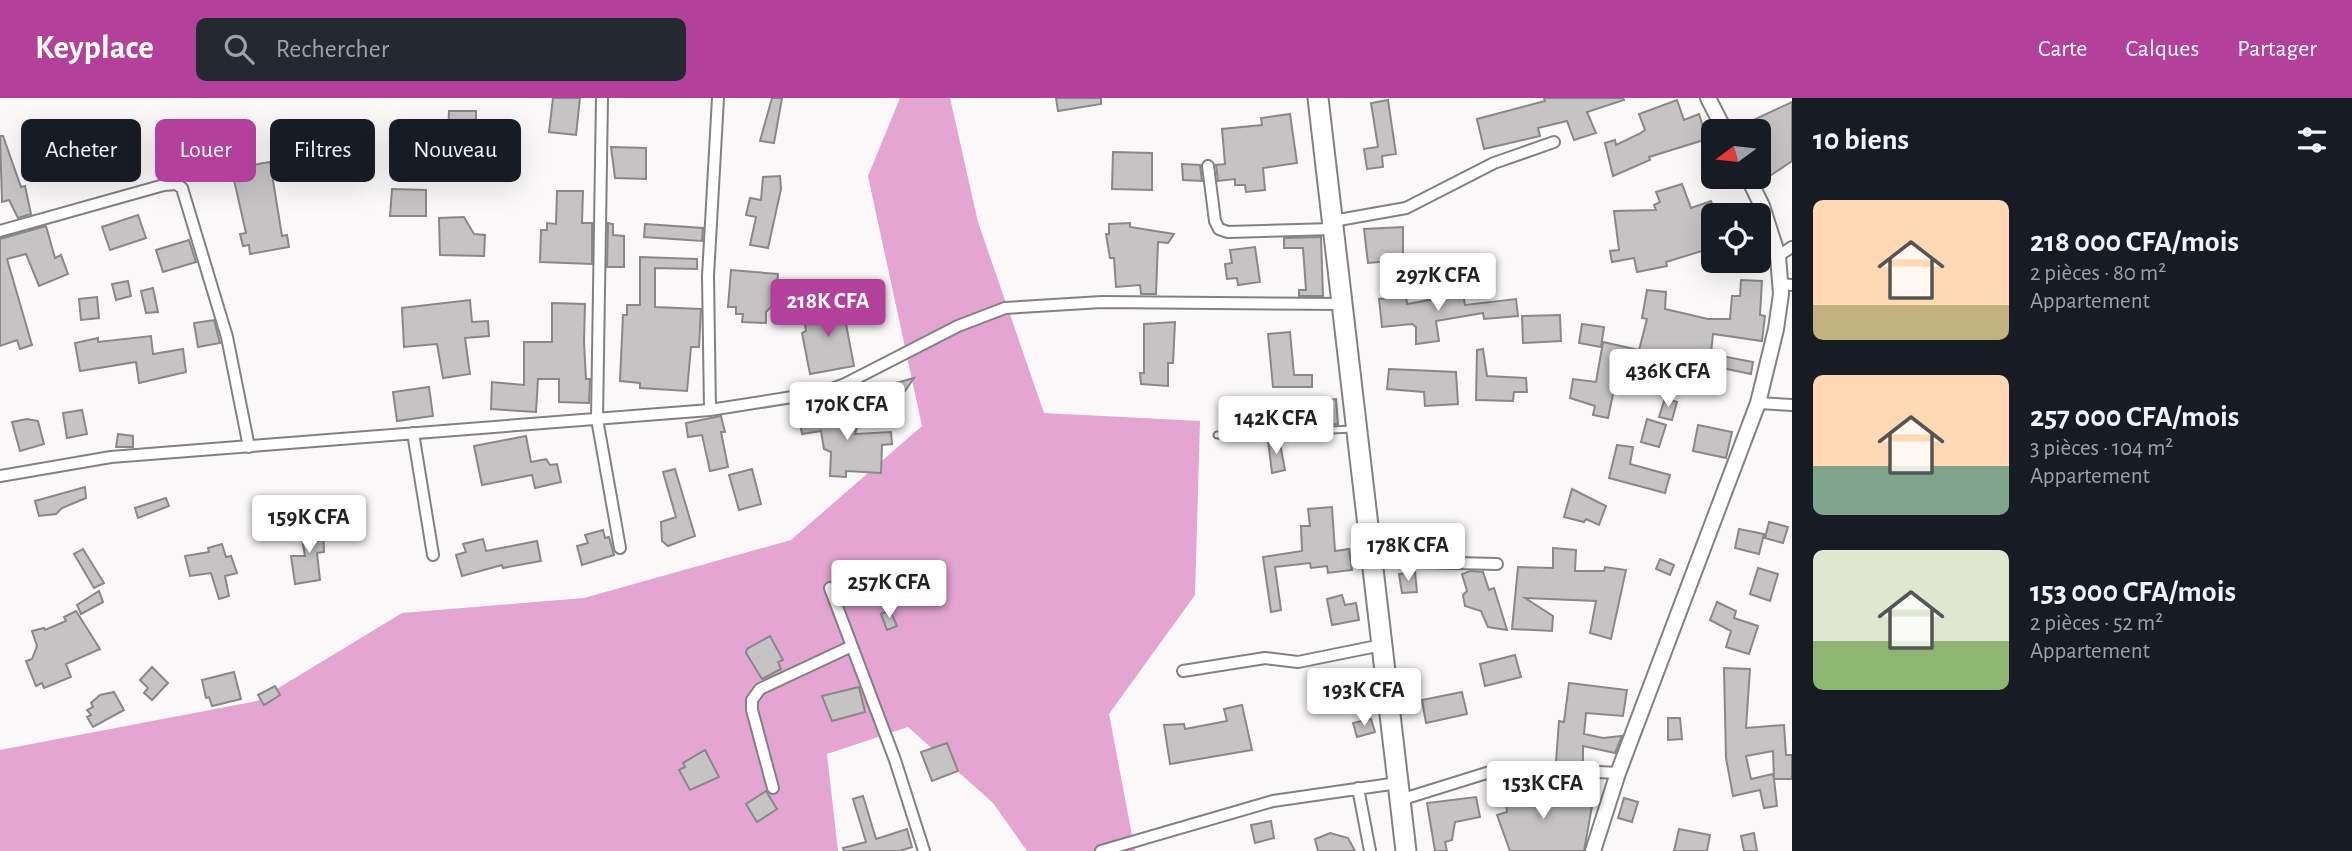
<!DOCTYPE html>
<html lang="fr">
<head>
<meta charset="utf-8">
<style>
	body { margin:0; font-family:"Alegreya Sans",sans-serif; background:#242831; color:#f1f3f6; height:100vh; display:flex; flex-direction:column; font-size:26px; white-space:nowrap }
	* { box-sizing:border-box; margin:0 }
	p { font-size:23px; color:#9ea1a6 }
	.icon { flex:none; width:38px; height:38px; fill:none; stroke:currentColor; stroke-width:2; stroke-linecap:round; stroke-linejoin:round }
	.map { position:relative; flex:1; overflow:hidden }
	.sheet { display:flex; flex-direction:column; background:#171b24; width:560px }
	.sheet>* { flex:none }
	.hud { position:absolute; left:21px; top:21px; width:665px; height:63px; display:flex; gap:14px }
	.needle { width:46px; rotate:255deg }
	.fabs { position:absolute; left:1701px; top:21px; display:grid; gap:14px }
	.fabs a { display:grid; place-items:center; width:70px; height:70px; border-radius:10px; background:#171b24; box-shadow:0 7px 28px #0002; font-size:35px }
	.price { position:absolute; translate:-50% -60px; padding:0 16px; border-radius:7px; background:#fff; color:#222; font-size:23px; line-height:46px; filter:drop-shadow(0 2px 4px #0008) }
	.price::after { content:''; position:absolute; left:50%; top:42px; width:21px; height:16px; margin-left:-10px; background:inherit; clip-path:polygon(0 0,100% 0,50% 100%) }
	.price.current { background:#b3409a; color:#fff }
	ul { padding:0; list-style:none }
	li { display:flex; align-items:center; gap:21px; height:175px; padding:0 21px }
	li span { display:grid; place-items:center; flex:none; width:196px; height:140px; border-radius:10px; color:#555 }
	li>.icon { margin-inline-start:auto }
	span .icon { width:84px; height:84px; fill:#fffc; stroke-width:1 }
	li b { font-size:30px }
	h2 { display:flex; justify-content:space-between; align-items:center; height:84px; padding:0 21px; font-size:30px }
	.pill { padding:0 24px; border-radius:10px; background:#171b24; box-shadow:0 7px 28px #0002; font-size:24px; line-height:63px }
	.pill.current { background:#b3409a; color:#fff }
	header { display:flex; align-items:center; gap:42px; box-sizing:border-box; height:98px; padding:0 35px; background:#b3409a; color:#fff }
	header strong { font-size:33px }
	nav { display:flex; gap:38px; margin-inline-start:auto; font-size:24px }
	.search { width:490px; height:63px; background:#242831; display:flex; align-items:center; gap:18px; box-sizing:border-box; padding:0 24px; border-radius:10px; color:#9ea1a6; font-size:26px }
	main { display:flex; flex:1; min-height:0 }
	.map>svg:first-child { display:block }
</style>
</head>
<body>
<header>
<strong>Keyplace</strong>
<div class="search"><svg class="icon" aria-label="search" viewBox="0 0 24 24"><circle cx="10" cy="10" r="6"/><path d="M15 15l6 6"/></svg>Rechercher</div>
<nav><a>Carte</a><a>Calques</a><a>Partager</a></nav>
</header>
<main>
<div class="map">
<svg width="1792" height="753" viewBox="0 0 1792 753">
	<rect width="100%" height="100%" fill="#fbf8fa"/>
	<path fill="#e4a5d2" d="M900 0H950L978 124 1044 315 1200 323 1195 497 1109 616 1135 753H1027L993 705 908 629 827 656 838 753H0V652L257 603 402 515 584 500 791 442 922 328 868 78Z"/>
	<path fill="#c6c3c5" stroke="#898788" stroke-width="2" fill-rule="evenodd" d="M553 0H580L576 37 549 34Z
		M772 0H782L774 45 760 43Z
		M1056 0H1101V6L1058 13Z
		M1544 0H1623L1624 2 1587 14 1596 35 1574 42 1567 23 1538 30 1540 38 1484 51 1477 21 1545 3Z
		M1388 2 1396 56 1382 58 1383 69 1367 71 1364 51 1378 49 1371 5Z
		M1677 2 1684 22 1699 16 1707 41 1649 59 1650 62 1613 78 1605 45 1615 42 1616 47 1639 36 1645 32 1639 16Z
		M1792 4V63L1761 84 1759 33 1734 31Z
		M449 13H476V36L448 37Z
		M1290 16 1297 65 1263 70 1265 92 1246 94 1245 87H1235V81L1218 83 1216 67 1225 66 1222 31 1262 27 1261 20Z
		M0 38H3L21 89 25 88 31 116 18 120 9 102 2 104Z
		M611 49 646 50V81L615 80Z
		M1113 54 1152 55V92L1112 91Z
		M270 64 282 138 287 137 289 149 250 156 249 147 243 148 240 136 246 135 234 82 239 81 236 70Z
		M1182 66 1200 67 1202 83 1183 82Z
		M780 78 781 91 768 150 750 147 756 119 746 117 750 100 761 102 763 79Z
		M1682 86 1691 110 1711 103 1716 117H1713V171L1705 152 1666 164 1667 168 1637 174 1634 160 1612 164 1610 153 1619 152 1614 113 1656 112 1654 107 1660 104 1656 94Z
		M392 91 426 92V118H390Z
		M557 93H583L582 125H592V166L540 164 541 132H547V125L556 126Z
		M138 117 146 140 110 152 102 129Z
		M464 119 474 136 485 137 484 158 440 157 439 120Z
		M608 125 613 126V137L624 138V169H607Z
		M1130 125V129L1174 136 1168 145 1158 144 1156 196H1141L1140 187 1116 189 1114 160H1110L1106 136H1109V126Z
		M645 126 703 130 702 143 644 139Z
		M46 128 55 160 61 157 68 176 39 188 26 156 7 161 32 247 20 251 17 242 0 248V141Z
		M1403 129V162L1368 165 1364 131Z
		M1321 139 1323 198H1299V192H1306L1303 150H1284V140Z
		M189 142 196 164 163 174 156 152Z
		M1255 149 1260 184 1238 187 1237 180 1227 181 1225 166 1232 165 1230 152Z
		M640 159 697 161V171L655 170V209L701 211 699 249H691L687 293 640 290V285L620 283 623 217H627V207H640Z
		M731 172 778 176 776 204 766 214V225L742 224 743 216H736V209H728Z
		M1741 182 1762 183 1760 217 1765 218 1762 243 1713 236 1711 256 1753 264 1751 276 1678 261 1670 289 1637 278 1635 286 1616 282 1608 320 1593 317 1595 308 1570 300 1573 281 1596 284 1603 244 1639 252 1647 221 1642 220 1647 192 1666 194 1665 211 1708 221H1730L1732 198H1740Z
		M128 183 131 198 116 202 112 186Z
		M153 190 158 214 146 215 141 193Z
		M1463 196 1465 207 1516 201 1518 218 1484 221 1483 215 1436 223 1439 243 1416 246V229L1412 226 1382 229 1379 201 1406 198 1407 206Z
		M97 199 99 220 81 222 79 201Z
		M470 202 472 224 488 223 489 238 465 240 470 276 443 280 437 246 404 249 402 210Z
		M552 205 585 206 584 244 586 281H590L589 305 559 304V281H538L536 314 491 311 492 284 524 287V244H552Z
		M850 205 853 224 846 226 854 268 810 276 802 235 806 233 803 214Z
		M1560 217 1561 243 1523 245 1522 218Z
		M214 222 220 245 198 249 194 225Z
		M1175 224 1173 265H1168V288L1141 286 1140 275H1144V226Z
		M1582 226 1604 229 1601 249 1579 245Z
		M1290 234 1294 277H1312V289H1273L1268 236Z
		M151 238 153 256 183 251 186 274 139 285 136 264 80 273 75 245 98 240V244Z
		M1483 251 1487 278 1526 280 1527 294H1514L1513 303 1476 302 1477 252Z
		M1389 271 1456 274 1458 306 1425 308 1424 294 1387 291Z
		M914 280 905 293 894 298 889 287Z
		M429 289 433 318 397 323 393 294Z
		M1665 300 1677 304 1672 322 1659 319Z
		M1336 301 1338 326 1321 327 1318 303Z
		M852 310 862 313 855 336 891 334 892 346 882 347 881 375 846 373V379L830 378 831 354 824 351 821 333 802 336 798 313 812 311 813 319 841 315Z
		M82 312 87 336 67 340 63 315Z
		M721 318 725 334H721L728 369 710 373 702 337 688 339 686 325Z
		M27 321 38 323 44 346 20 353 12 324Z
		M1647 321 1666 327 1659 349 1641 344Z
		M1698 327 1732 334 1726 360 1693 353Z
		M118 336 133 338V349H116Z
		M526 338 531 364 546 361 550 367 557 366 561 384 535 390 532 377 482 387 474 348Z
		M1279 340 1285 372 1272 375 1268 342Z
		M1617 347 1633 349 1630 366 1670 377 1665 395 1609 380Z
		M675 371 695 438 668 448 662 443 661 424 676 419 663 374Z
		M752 371 761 406 739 412 729 377Z
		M85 389 86 400 62 410 56 416 39 418 35 403Z
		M1572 391 1606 408 1599 427 1586 421 1584 424 1564 419Z
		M166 400 169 408 138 420 135 410Z
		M1332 409 1335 453 1349 451 1352 472 1328 475 1327 468 1311 470 1310 465 1275 469 1281 512 1271 514 1263 459 1302 453 1301 428H1310L1308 411Z
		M1769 424 1788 429 1783 445 1765 440Z
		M304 425 323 428 324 454 317 455 320 482 295 486 291 458H305L300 430 304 429Z
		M1739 431 1764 436 1759 456 1735 450Z
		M603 432 605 440 609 439 614 457 582 467 577 448 588 445 585 437Z
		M483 441 486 453 537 443 541 463 503 470 502 467 462 478 456 457 466 454 463 446Z
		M222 446 226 459 231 458 237 475 225 478 229 498 219 501 211 475 190 478 185 458 209 454 208 450Z
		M1553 450 1576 452 1575 473H1604L1605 469 1626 472 1611 541 1590 535 1596 503 1525 500 1553 518 1552 533 1512 531 1518 469 1553 470Z
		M83 451 104 485 94 490 74 456Z
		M1660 461 1674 467 1670 477 1656 471Z
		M1758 470 1778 476 1770 503 1750 496Z
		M1470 473 1483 474 1489 492 1494 490 1507 532 1488 529 1481 513 1465 508 1463 497 1467 493 1462 476Z
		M1415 474 1417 494 1402 495 1399 476Z
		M99 493 103 504 81 516 77 507Z
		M1342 497 1345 507 1356 505 1359 522 1332 527 1327 501Z
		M1717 504 1736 513 1734 520 1758 528 1749 556 1726 549 1731 533 1710 522Z
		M890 512 897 528 887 532 881 516Z
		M76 513 100 551 66 566 71 579 44 590 42 585 36 588 26 563 32 561 37 548 32 533 44 530 45 532 66 523 64 519Z
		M770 538 783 562 778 564 781 571 762 581 746 555 747 551Z
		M1515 557 1521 579 1485 588 1480 566Z
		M152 569 168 585 152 602 144 595 148 590 140 582Z
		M1724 570 1750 571 1746 630 1784 627 1786 657H1792V681H1774L1777 708 1764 710 1760 692 1733 698 1726 660ZM1773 653 1774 681 1773 676 1751 681 1746 658Z
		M234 574 241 601 212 608 209 599 206 600 202 582Z
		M1569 585 1627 592 1623 618 1586 615 1584 636 1603 640 1622 638 1615 655 1583 648V665L1556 664 1559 623 1564 624Z
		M275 588 280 597 264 607 258 597Z
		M859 589 865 614 832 623 822 598Z
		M114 594 124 612 93 629 87 619 91 617 87 612 93 609 91 605 100 597Z
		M1462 594 1467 616 1426 625 1422 602Z
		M1242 607 1252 652 1170 666 1164 627 1184 626 1185 631 1227 623 1224 611Z
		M1668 620H1680L1682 641 1668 642Z
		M1371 621 1375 634 1357 639 1353 625Z
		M947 645 958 673 932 683 921 654Z
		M705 652 719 679 690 692 679 672 685 669 683 665Z
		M1557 687 1558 705 1592 708 1584 753H1510L1497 717 1507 714 1505 691Z
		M766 693 777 711 757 724 746 706Z
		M863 698 876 741 907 731 912 749 900 753H844L843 750 866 744 853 701Z
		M1476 699 1480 719 1455 724 1452 742 1445 744 1447 753H1435L1427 705Z
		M1624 700 1638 704 1632 724 1618 720Z
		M1271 723 1274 740 1255 745 1251 727Z
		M1679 731 1710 737 1707 753H1674Z
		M1330 735 1348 740 1355 753H1318L1315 741Z
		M1754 735 1757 753H1744L1741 738Z"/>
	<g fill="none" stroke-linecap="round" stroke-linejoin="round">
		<defs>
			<path id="lane" d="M1217 337 1353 331"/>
			<path id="street" d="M602 0 597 321 620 450
				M1208 68 1215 123 1219 131 1228 134 1333 131
				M1333 123 1406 110 1494 65 1554 44
				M0 133 164 87 176 86 182 90 227 239 249 349
				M1778 158 1792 149
				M1780 186 1792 187
				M1758 305 1792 307
				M710 312 708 178 718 0
				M413 335 433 457
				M0 378 111 359 710 312 824 294 845 286 958 228 1005 210 1102 204 1342 206
				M1372 463 1497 466
				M830 490 895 662 924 753
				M1183 573 1265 560 1298 564 1382 547
				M773 690 752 612V602L760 591 852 548
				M1358 690 1370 753
				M1400 702 1493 673 1539 671 1618 675
				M1101 753 1273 703 1398 685"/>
			<path id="secondary" d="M1708 0 1725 33
				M1593 753 1618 675 1758 305 1776 231 1781 196 1778 158 1762 108 1748 79"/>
			<path id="highway" d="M1318 0 1406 753"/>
		</defs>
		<use href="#lane" stroke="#838082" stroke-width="9"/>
		<use href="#street" stroke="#838082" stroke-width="14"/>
		<use href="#secondary" stroke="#838082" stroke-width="18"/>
		<use href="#highway" stroke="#838082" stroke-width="23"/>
		<use href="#lane" stroke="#fff" stroke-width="5"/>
		<use href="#street" stroke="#fff" stroke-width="10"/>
		<use href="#secondary" stroke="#fff" stroke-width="14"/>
		<use href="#highway" stroke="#fff" stroke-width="19"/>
	</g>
</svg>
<div class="fabs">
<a><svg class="needle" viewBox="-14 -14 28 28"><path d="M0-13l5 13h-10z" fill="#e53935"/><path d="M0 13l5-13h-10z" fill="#9ea1a6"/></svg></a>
<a><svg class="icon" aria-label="locate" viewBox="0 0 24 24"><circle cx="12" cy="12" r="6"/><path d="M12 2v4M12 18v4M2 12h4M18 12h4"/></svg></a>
</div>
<b class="price" style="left:1438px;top:215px">297K CFA</b>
<b class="price current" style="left:828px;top:241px">218K CFA</b>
<b class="price" style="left:1668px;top:311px">436K CFA</b>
<b class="price" style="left:847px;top:344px">170K CFA</b>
<b class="price" style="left:1276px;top:358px">142K CFA</b>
<b class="price" style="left:309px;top:457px">159K CFA</b>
<b class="price" style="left:1408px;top:485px">178K CFA</b>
<b class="price" style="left:889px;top:522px">257K CFA</b>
<b class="price" style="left:1364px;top:630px">193K CFA</b>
<b class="price" style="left:1543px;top:723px">153K CFA</b>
<div class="hud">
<a class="pill">Acheter</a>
<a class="pill current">Louer</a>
<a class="pill">Filtres</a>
<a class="pill">Nouveau</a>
</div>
</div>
<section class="sheet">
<h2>10 biens<svg class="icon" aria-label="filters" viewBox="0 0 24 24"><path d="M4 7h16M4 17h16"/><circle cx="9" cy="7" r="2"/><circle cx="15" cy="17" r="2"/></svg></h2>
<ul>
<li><span style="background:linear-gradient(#ffd9b3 75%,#c2b280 0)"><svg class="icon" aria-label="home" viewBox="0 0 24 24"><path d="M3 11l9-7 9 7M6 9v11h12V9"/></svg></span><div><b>218 000 CFA/mois</b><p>2 pièces · 80 m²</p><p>Appartement</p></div></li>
<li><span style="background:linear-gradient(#ffd9b3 65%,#7fa58c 0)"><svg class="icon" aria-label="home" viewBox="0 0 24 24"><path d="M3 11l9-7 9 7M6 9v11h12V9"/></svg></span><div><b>257 000 CFA/mois</b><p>3 pièces · 104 m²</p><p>Appartement</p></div></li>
<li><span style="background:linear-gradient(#dfe7d0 65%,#8fb573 0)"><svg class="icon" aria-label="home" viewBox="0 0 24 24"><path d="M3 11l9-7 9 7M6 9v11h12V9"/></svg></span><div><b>153 000 CFA/mois</b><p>2 pièces · 52 m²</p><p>Appartement</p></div></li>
</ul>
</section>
</main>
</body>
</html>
